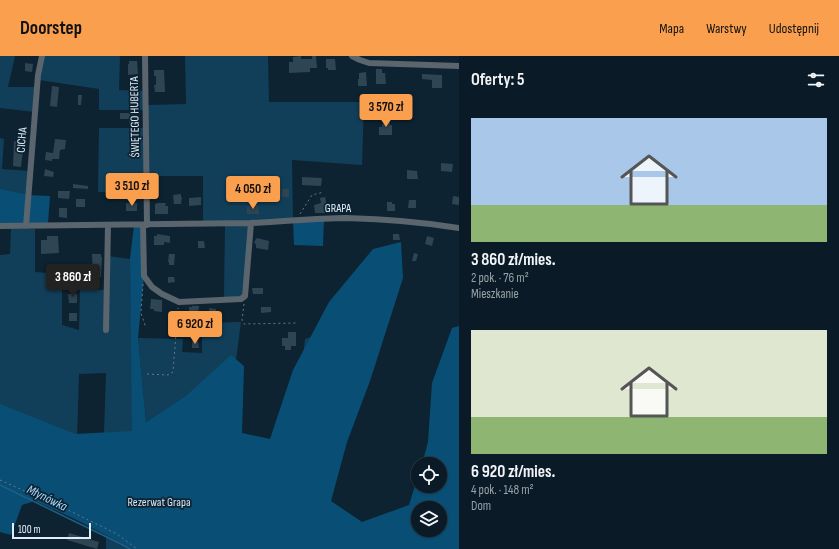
<!DOCTYPE html>
<html lang="pl">
<head>
<meta charset="utf-8">
<style>
	body { margin:0; font-family:"Sofia Sans Condensed",sans-serif; background:#182732; color:#f1f3f6; height:100vh; display:flex; flex-direction:column; font-size:15px; white-space:nowrap }
	* { box-sizing:border-box; margin:0 }
	p { font-size:13px; color:#99a1a7 }
	.icon { flex:none; width:22px; height:22px; fill:none; stroke:currentColor; stroke-width:2; stroke-linecap:round; stroke-linejoin:round }
	.map { position:relative; flex:1; overflow:hidden }
	.drawer { display:flex; flex-direction:column; background:#0a1a26; width:380px }
	.drawer>* { flex:none }
	.tools { position:absolute; left:411px; top:401px; display:grid; gap:8px }
	.tools a { display:grid; place-items:center; width:36px; height:36px; border-radius:50%; background:#0a1a26; box-shadow:0 1px 3px #0004,0 0 0 1px #2a3843; font-size:20px }
	.scale { position:absolute; left:12px; bottom:10px; width:79px; box-sizing:border-box; padding-left:4px; border:2px solid #e1eef8; border-top:0; font-size:11px; line-height:14px; white-space:nowrap; color:#e1eef8; -webkit-text-stroke:3px #0d2332; paint-order:stroke }
	.price { position:absolute; translate:-50% -34px; padding:0 9px; border-radius:4px; background:#fa9f4e; color:#111; font-size:13px; line-height:26px; filter:drop-shadow(0 1px 2px #0008) }
	.price::after { content:''; position:absolute; left:50%; top:24px; width:12px; height:9px; margin-left:-6px; background:inherit; clip-path:polygon(0 0,100% 0,50% 100%) }
	.price.on { background:#222; color:#fff }
	ul { padding:0; list-style:none }
	li { display:grid; align-content:center; gap:8px; height:212px; padding:0 12px }
	li span { display:grid; place-items:center; height:124px; border-radius:0px; color:#555 }
	li>.icon { margin-inline-start:auto }
	span .icon { width:72px; height:72px; fill:#fffc; stroke-width:1 }
	li b { font-size:17px }
	h2 { display:flex; justify-content:space-between; align-items:center; height:48px; padding:0 12px; font-size:17px }
	header { display:flex; align-items:center; gap:24px; box-sizing:border-box; height:56px; padding:0 20px; background:#fa9f4e; color:#111 }
	header strong { font-size:19px }
	nav { display:flex; gap:22px; margin-inline-start:auto; font-size:14px }
	main { display:flex; flex:1; min-height:0 }
	.map>svg:first-child { display:block }
</style>
</head>
<body>
<header>
<strong>Doorstep</strong>
<nav><a>Mapa</a><a>Warstwy</a><a>Udostępnij</a></nav>
</header>
<main>
<div class="map">
<svg width="459" height="493" viewBox="0 0 459 493">
	<rect width="100%" height="100%" fill="#0d2332"/>
	<path fill="#113f5a" d="M0 0H15L8 31H37L35 56 0 52Z
		M43 0H120L119 34 144 35V54H99V33L39 24Z
		M185 0H268L269 46H364L362 109 292 104 293 164 203 166V120H148V49L186 48Z
		M99 72H145V136H98Z
		M0 82 4 83 2 113 30 115 26 139 0 166Z
		M225 169H250L242 239 240 241 224 242Z
		M11 173H35V216L62 218V269L79 274 80 233 107 234 108 200 130 203 133 376 104 377 106 317 79 318 77 383 128 397 187 339 146 366 138 282 183 283 182 296 202 297V267L241 266 229 358 260 405 301 321 305 283 315 280 322 447 390 493H106V480L23 435 0 426V199L10 198Z"/>
	<path fill="#094f75" fill-rule="evenodd" d="M0 133 27 139 50 140 48 167H0Z
		M324 163 323 190 294 189 293 164Z
		M134 169H143L144 220 138 282 146 366 187 339 231 299 244 310 242 377 270 383 293 314 329 246 373 193 401 186 403 222 370 325 347 386 331 445 362 466 409 449 418 420V430H440V408H422L428 386 432 327 452 272 459 270V493H133L86 468 35 445 22 449 11 479 0 476V348L75 378 132 375 130 203ZM418 452H440V474H418Z"/>
	<g fill="none" stroke-linecap="round" stroke-linejoin="round">
		<path stroke="#1f5f85" stroke-width="1.5" d="M0 429 123 489 130 493"/>
	</g>
	<path fill="#2e4554" d="M301 0V3H312V0H316L317 12H310V16L289 17V6H293V1Z
		M326 3H335L336 14H328V12H326Z
		M129 5H137L138 18 128 19V8H129Z
		M25 7 33 8 32 16 25 15Z
		M376 13H382V17H385L386 28H376Z
		M154 14H164L165 36H155L154 29H156V20H154Z
		M366 16 367 30H358V23H359V17Z
		M422 18 442 19V32H432V24L422 23Z
		M52 30 59 31 57 51 50 50Z
		M78 39H82L81 49H78Z
		M120 57H136V69H129V63H120Z
		M384 63H390V69H392V79H379V71H382V68H384Z
		M55 83 66 84 65 93 60 94 59 103H52V105L45 104 46 96 53 97Z
		M14 85 24 87 21 111 13 110Z
		M441 107 453 108 452 116 441 115Z
		M45 113 54 116 53 121 44 120Z
		M407 114 417 115 418 123H407Z
		M302 121 322 122 321 130 302 129Z
		M73 128 88 130V133L73 132Z
		M282 133H289V141H282Z
		M58 135H70L69 143 58 142Z
		M181 138V141H182L181 148H174L173 139Z
		M453 140 459 141V149L452 148Z
		M201 141V149L189 150V142Z
		M325 141 327 150H325V157H315L314 149 321 147 320 142Z
		M76 143H85V151H76Z
		M409 144H416V152H408Z
		M387 146H392V148H395V155H387Z
		M126 147H137V155H126Z
		M158 147H166L165 150H168V158H155V148Z
		M258 149 259 158H247V150Z
		M59 152H67V162L59 161Z
		M157 178 170 180V187L164 186V189H154V180H157Z
		M393 178H399L400 184H393Z
		M47 180H58L59 197 41 198V184H47Z
		M427 180 434 182 432 190 425 188Z
		M257 182 269 185 268 194 256 192V189L254 186Z
		M198 185H204L205 192H198Z
		M414 197 418 198 416 205H412Z
		M92 198H101V201H102L101 221H98V223H93Z
		M169 198H175L174 209H169V206H168Z
		M168 221H174L175 226 168 227Z
		M252 232H263V238H253Z
		M68 238H77V247H69Z
		M151 243 162 244V256L154 255V253H150Z
		M192 250H199L198 259 192 258V256L189 255V251H192Z
		M261 251H271V256L261 257Z
		M209 252 216 253V258H210Z
		M69 257H77V265H69Z
		M288 276H296V290H291V294H285V290H282V282H288Z
		M192 285H198L199 292H192Z
		M69 477 99 486 97 493 67 484Z"/>
	<g fill="none" stroke-linecap="round" stroke-linejoin="round">
		<path stroke="#657885" stroke-width="1" stroke-dasharray="2 3" stroke-linecap="butt" d="M300 158 312 139 324 136
			M143 228 141 257 146 272
			M244 248 242 264 244 268 297 267
			M147 318 168 319 173 316 178 252
			M0 424 70 455 117 478 137 493"/>
		<path stroke="#5b656d" stroke-width="6" d="M145 0 147 169
			M352 0 360 4 369 7 459 10
			M143 169 144 220 152 231 162 238 179 246 241 243 245 240 251 167
			M0 170 251 167C283 166 314 162 346 162 384 163 422 166 459 172
			M26 170 38 19 42 0
			M106 274 108 169"/>
	</g>
	<g text-anchor="middle" dominant-baseline="central" stroke-width="3.5" stroke-linejoin="round" paint-order="stroke">
		<g font-size="12" fill="#e1eef8" stroke="#0d2332">
			<text transform="translate(135 61) rotate(-91)">ŚWIĘTEGO HUBERTA</text>
			<text transform="translate(22 84) rotate(-85)">CICHA</text>
			<text x="338" y="152">GRAPA</text>
		</g>
		<g font-size="12" fill="#d6e6f2" stroke="#0d2332">
			<text x="159" y="446">Rezerwat Grapa</text>
		</g>
		<g font-size="13" font-style="italic" fill="#a7d8fb" stroke="#0d2332">
			<text transform="translate(47 442) rotate(26)">Młynówka</text>
		</g>
	</g>
</svg>
<div class="tools">
<a><svg class="icon" aria-label="locate" viewBox="0 0 24 24"><circle cx="12" cy="12" r="6"/><path d="M12 2v4M12 18v4M2 12h4M18 12h4"/></svg></a>
<a><svg class="icon" aria-label="layers" viewBox="0 0 24 24"><path d="M12 4l9 5-9 5-9-5zM3 14l9 5 9-5"/></svg></a>
</div>
<div class="scale">100 m</div>
<b class="price" style="left:386px;top:72px">3 570 zł</b>
<b class="price" style="left:132px;top:151px">3 510 zł</b>
<b class="price" style="left:253px;top:154px">4 050 zł</b>
<b class="price on" style="left:73px;top:242px">3 860 zł</b>
<b class="price" style="left:195px;top:289px">6 920 zł</b>
</div>
<section class="drawer">
<h2>Oferty: 5<svg class="icon" aria-label="filters" viewBox="0 0 24 24"><path d="M4 7h16M4 17h16"/><circle cx="9" cy="7" r="2"/><circle cx="15" cy="17" r="2"/></svg></h2>
<ul>
<li><span style="background:linear-gradient(#a9c7e8 70%,#8fb573 0)"><svg class="icon" aria-label="home" viewBox="0 0 24 24"><path d="M3 11l9-7 9 7M6 9v11h12V9"/></svg></span><div><b>3 860 zł/mies.</b><p>2 pok. · 76 m²</p><p>Mieszkanie</p></div></li>
<li><span style="background:linear-gradient(#dfe7d0 70%,#8fb573 0)"><svg class="icon" aria-label="home" viewBox="0 0 24 24"><path d="M3 11l9-7 9 7M6 9v11h12V9"/></svg></span><div><b>6 920 zł/mies.</b><p>4 pok. · 148 m²</p><p>Dom</p></div></li>
</ul>
</section>
</main>
</body>
</html>
